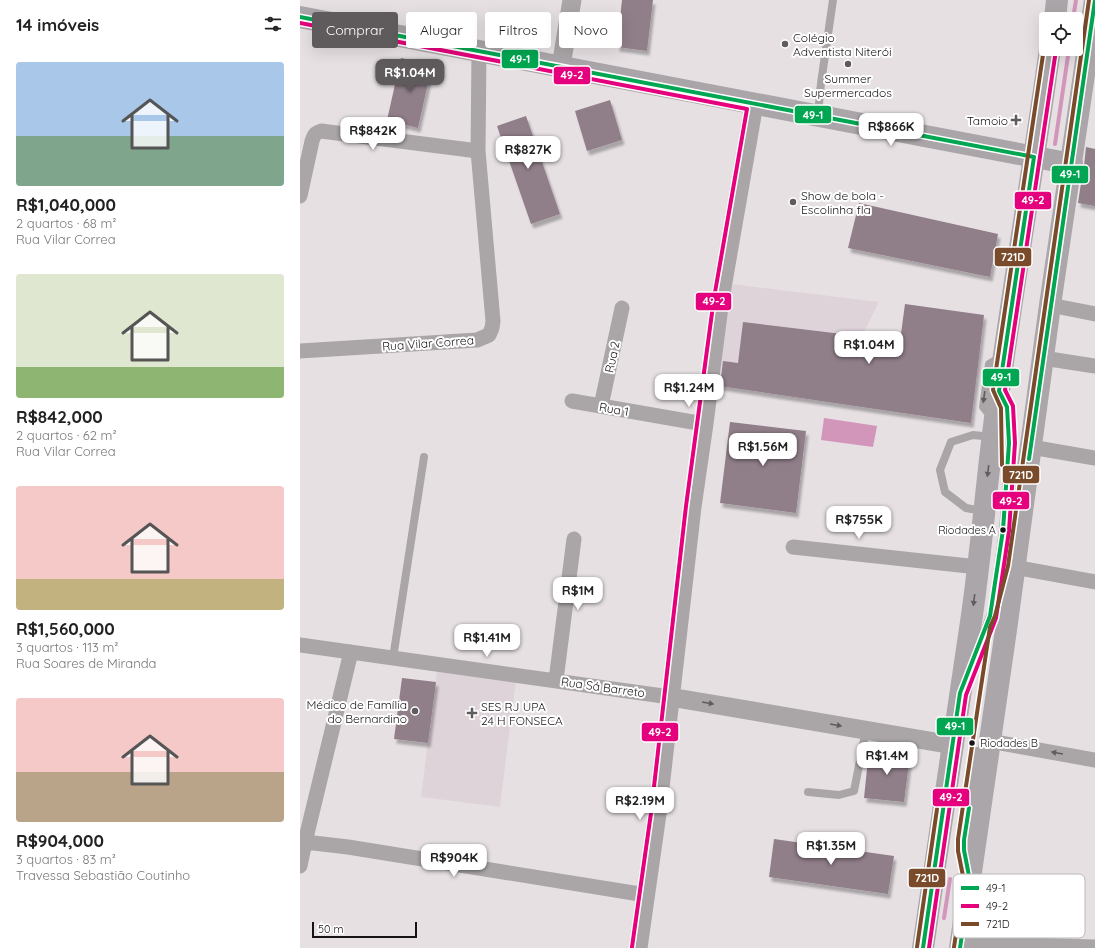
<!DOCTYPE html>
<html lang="pt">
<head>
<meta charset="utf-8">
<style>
	body { margin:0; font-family:Quicksand,sans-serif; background:#f6f6f6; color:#222; height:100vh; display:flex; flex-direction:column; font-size:15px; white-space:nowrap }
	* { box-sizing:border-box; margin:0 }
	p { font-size:13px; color:#767676 }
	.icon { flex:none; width:22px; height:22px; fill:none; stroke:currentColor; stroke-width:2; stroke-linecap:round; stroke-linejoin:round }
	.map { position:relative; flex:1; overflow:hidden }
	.sheet { display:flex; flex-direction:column; background:#fff; width:300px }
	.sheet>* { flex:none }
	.guide { position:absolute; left:12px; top:12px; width:380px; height:36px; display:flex; gap:8px }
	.controls { position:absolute; left:739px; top:12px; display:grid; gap:8px }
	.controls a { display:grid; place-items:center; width:44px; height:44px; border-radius:4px; background:#fff; box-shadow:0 4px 16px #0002; font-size:20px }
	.scale { position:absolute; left:12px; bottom:10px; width:105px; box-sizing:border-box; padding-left:4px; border:2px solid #161315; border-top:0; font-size:11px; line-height:14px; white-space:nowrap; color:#161315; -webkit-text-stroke:3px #fff; paint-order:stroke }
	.price { position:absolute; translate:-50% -34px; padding:0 9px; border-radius:8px; background:#fff; color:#222; font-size:13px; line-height:26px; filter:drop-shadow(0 1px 2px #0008) }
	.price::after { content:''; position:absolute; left:50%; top:24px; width:12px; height:9px; margin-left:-6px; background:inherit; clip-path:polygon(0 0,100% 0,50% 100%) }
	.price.selected { background:#5f5b5d; color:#fff }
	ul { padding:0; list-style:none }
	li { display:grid; align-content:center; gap:8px; height:212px; padding:0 16px }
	li span { display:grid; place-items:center; height:124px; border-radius:4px; color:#555 }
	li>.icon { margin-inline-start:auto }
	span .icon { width:72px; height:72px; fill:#fffc; stroke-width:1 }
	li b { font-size:17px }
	h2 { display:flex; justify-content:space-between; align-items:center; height:48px; padding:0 16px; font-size:17px }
	.chip { padding:0 14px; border-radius:4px; background:#fff; box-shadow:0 4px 16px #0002; font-size:14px; line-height:36px }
	.chip.selected { background:#5f5b5d; color:#fff }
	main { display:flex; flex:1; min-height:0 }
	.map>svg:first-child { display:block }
</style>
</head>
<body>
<main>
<section class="sheet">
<h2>14 imóveis<svg class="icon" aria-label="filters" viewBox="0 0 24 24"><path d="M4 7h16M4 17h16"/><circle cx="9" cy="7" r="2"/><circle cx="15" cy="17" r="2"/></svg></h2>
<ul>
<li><span style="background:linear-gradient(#a9c7e8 60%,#7fa58c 0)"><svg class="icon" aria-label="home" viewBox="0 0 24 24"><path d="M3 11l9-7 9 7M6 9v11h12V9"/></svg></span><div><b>R$1,040,000</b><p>2 quartos · 68 m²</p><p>Rua Vilar Correa</p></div></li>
<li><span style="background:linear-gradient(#dfe7d0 75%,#8fb573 0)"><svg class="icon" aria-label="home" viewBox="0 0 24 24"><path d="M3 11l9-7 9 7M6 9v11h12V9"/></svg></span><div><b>R$842,000</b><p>2 quartos · 62 m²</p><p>Rua Vilar Correa</p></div></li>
<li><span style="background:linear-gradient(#f6c9c9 75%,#c2b280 0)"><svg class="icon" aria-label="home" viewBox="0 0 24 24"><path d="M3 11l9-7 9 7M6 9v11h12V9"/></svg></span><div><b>R$1,560,000</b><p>3 quartos · 113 m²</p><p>Rua Soares de Miranda</p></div></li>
<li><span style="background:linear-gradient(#f6c9c9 60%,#b9a48a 0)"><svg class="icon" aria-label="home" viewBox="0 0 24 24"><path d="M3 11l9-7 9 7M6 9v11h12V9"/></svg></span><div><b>R$904,000</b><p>3 quartos · 83 m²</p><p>Travessa Sebastião Coutinho</p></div></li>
</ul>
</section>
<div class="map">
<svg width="795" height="948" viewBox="0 0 795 948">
	<defs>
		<filter id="shadow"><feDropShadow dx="2.5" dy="4.5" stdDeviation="1" flood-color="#0004"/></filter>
	</defs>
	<rect width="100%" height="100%" fill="#e6e0e3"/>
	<path fill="#dfd3da" d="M431 284 579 302 562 336 681 351 671 423 420 387 422 361Z
		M137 670 216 680 200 807 121 797Z"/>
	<path fill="#d296ba" d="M524 418 577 426 573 447 521 440Z"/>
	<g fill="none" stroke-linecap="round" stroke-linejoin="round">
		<path stroke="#d296ba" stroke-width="4" d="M773 19 776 0
			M755 144 769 49
			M644 918 650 879"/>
	</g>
	<path fill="#907e89" filter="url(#shadow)" d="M322 0H353L347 51 317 47Z
		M101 58 132 65 118 128 87 120Z
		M310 100 322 140 287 151 275 111Z
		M226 116 260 214 231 224 197 126Z
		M786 147 795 149V206L778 203 783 170 784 166Z
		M559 203 698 234 690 277 548 248Z
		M605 304 684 315 671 423 420 386 423 361 438 363 443 322 600 341Z
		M430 422 506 431 496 513 420 503Z
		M102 678 136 682 128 743 94 739Z
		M569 750 610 755 604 802 564 798Z
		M474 839 594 856 588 894 469 877Z"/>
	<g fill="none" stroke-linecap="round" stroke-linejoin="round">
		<path stroke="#aaa6a8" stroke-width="8" d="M518 114 521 83 533 0
			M692 418 683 407 689 364 701 357
			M683 511 666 508 645 492 640 470 651 442 673 435 692 437
			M675 657 692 610 703 530 708 462 707 407 705 403
			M93 658 124 457
			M508 792 539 795 554 791 566 730
			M665 852 664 840 677 751"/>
		<path stroke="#aaa6a8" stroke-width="15" d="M0 196 12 141C14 135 15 133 21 131L178 151
			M750 305 795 314
			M0 351 177 340 189 335 192 328 193 321 178 151 179 51
			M743 358 795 366
			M272 401 404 424
			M301 406 322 308
			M731 447 795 458
			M493 547 678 567
			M714 567 795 582
			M0 645 370 697
			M51 652 5 842 48 847 346 895
			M256 680 274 539
			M689 741 795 760
			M0 866 5 842
			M661 943 795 947"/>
		<path stroke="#aaa6a8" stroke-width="19" d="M261 66 272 0
			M370 697 653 745
			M338 948 357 814 392 507 404 424 420 299 454 104"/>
		<path stroke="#a9a5a8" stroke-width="22" d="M0 17 772 164"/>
		<path stroke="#aaa6a9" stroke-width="22" d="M755 19 757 0
			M623 948 672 615C681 552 686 489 694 426 711 300 732 175 750 49
			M660 948 706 630 750 305 795 0"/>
		<defs>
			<path id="bus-1" d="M0 17 734 157 699 391 707 407 709 443 703 530 690 616 660 693 623 948
				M729 459 795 0
				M660 948 670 881 664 850V840L669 808"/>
			<path id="bus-2" d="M0 23 447 109 414 298 386 506 351 813 332 947
				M629 948 666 695 696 618 709 531 715 443 713 406 705 390 756 50"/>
			<path id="bus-3" d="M702 465 701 408 693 390 744 48
				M617 947 637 809
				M654 947 664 881 658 851V839L690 627 695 616 708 566 789 0"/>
		</defs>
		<use href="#bus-1" stroke="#fff" stroke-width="7"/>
		<use href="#bus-2" stroke="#fff" stroke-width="7"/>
		<use href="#bus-3" stroke="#fff" stroke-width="7"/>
		<use href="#bus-1" stroke="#00a651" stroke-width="4"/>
		<use href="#bus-2" stroke="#e5007d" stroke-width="4"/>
		<use href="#bus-3" stroke="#7a4b2a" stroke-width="4"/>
	</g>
	<defs><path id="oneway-solid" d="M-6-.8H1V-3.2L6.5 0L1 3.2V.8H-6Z"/></defs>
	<g fill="#605c5e">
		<use href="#oneway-solid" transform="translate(684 397) rotate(98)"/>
		<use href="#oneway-solid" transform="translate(408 703) rotate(10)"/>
		<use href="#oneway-solid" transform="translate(536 725) rotate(10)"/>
		<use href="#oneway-solid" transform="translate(757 753) rotate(-170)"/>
	</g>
	<g fill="#605c5f">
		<use href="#oneway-solid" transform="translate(688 471) rotate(97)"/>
		<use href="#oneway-solid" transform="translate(674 600) rotate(97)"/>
	</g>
	<g fill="#5f5b5d" stroke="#fff" stroke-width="1.5">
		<circle cx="485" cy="44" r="4"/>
		<circle cx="548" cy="64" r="4"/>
		<path d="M714 114h4v4h4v4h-4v4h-4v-4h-4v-4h4z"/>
		<circle cx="493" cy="202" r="4"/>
		<circle cx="115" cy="711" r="4"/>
		<path d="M170 707h4v4h4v4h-4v4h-4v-4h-4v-4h4z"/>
	</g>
	<g fill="#161315" stroke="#fff" stroke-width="1.5">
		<circle cx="703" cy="530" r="3.5"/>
		<circle cx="672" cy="743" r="3.5"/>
	</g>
	<g text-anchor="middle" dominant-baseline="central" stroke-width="4" stroke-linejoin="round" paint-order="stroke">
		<g font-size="11" fill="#161315" stroke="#fff" text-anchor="end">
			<text x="696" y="530">Riodades A</text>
			<text x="680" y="743" text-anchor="start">Riodades B</text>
		</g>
		<g font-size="12" fill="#161315" stroke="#fff" text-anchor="start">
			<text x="493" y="37">Colégio<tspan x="493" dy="14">Adventista Niterói</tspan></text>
			<text x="548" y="78" text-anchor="middle">Summer<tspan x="548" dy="14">Supermercados</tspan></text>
			<text x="708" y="120" text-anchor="end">Tamoio</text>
			<text x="501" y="195">Show de bola -<tspan x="501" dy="14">Escolinha fla</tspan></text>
			<text x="107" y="704" text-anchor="end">Médico de Família<tspan x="107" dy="14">do Bernardino</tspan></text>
			<text x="181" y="706">SES RJ UPA<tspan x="181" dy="14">24 H FONSECA</tspan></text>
		</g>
		<g font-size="12" fill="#161315" stroke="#fff">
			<text transform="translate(128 343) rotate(-4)">Rua Vilar Correa</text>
			<text transform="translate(312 357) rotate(-78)">Rua 2</text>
			<text transform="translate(314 409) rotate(10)">Rua 1</text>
			<text transform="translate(303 687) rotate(8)">Rua Sá Barreto</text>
		</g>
	</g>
	<rect x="653" y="874" width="132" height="64" rx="6" fill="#fff" stroke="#b9b8b9" stroke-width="1"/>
	<rect x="661" y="886" width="18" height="4" fill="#00a651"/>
	<rect x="661" y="904" width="18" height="4" fill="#e5007d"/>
	<rect x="661" y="922" width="18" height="4" fill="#7a4b2a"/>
	<g font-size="11" fill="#161315">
		<text x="686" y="892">49-1</text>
		<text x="686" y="910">49-2</text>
		<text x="686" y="928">721D</text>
	</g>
	<g stroke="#fff" stroke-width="1.5">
		<rect x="201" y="49" width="38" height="20" rx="4" fill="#00a651"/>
		<rect x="253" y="66" width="38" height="19" rx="4" fill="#e5007d"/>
		<rect x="494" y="105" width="38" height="19" rx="4" fill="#00a651"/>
		<rect x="751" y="165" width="38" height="19" rx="4" fill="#00a651"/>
		<rect x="714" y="191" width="38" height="19" rx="4" fill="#e5007d"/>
		<rect x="694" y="247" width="38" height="20" rx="4" fill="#7a4b2a"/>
		<rect x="395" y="292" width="37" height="19" rx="4" fill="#e5007d"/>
		<rect x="682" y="368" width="38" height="19" rx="4" fill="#00a651"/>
		<rect x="702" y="465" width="38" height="19" rx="4" fill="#7a4b2a"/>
		<rect x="692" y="491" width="38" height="19" rx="4" fill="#e5007d"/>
		<rect x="636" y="717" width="38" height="19" rx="4" fill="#00a651"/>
		<rect x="341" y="722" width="38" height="20" rx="4" fill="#e5007d"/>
		<rect x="632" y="788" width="38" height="19" rx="4" fill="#e5007d"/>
		<rect x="608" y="868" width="38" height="20" rx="4" fill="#7a4b2a"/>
	</g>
	<g font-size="11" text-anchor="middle" font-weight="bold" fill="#fff">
		<text x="220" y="63">49-1</text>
		<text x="272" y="79">49-2</text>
		<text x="513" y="119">49-1</text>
		<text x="770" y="178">49-1</text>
		<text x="733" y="204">49-2</text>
		<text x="713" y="261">721D</text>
		<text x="414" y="305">49-2</text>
		<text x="701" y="381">49-1</text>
		<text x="721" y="479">721D</text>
		<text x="711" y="505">49-2</text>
		<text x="655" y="730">49-1</text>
		<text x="360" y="736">49-2</text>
		<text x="651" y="801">49-2</text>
		<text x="627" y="882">721D</text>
	</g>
</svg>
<div class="controls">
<a><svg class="icon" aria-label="locate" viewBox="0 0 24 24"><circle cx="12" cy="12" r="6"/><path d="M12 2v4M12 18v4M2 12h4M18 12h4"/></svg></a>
</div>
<div class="scale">50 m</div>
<b class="price selected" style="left:110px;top:93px">R$1.04M</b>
<b class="price" style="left:591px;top:147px">R$866K</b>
<b class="price" style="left:73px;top:151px">R$842K</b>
<b class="price" style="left:228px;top:170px">R$827K</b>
<b class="price" style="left:569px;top:365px">R$1.04M</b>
<b class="price" style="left:389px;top:408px">R$1.24M</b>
<b class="price" style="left:463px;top:467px">R$1.56M</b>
<b class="price" style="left:559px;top:540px">R$755K</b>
<b class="price" style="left:278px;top:611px">R$1M</b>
<b class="price" style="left:187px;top:658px">R$1.41M</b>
<b class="price" style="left:587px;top:776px">R$1.4M</b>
<b class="price" style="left:340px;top:821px">R$2.19M</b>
<b class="price" style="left:531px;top:866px">R$1.35M</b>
<b class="price" style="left:154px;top:878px">R$904K</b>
<div class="guide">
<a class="chip selected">Comprar</a>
<a class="chip">Alugar</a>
<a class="chip">Filtros</a>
<a class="chip">Novo</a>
</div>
</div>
</main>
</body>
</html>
